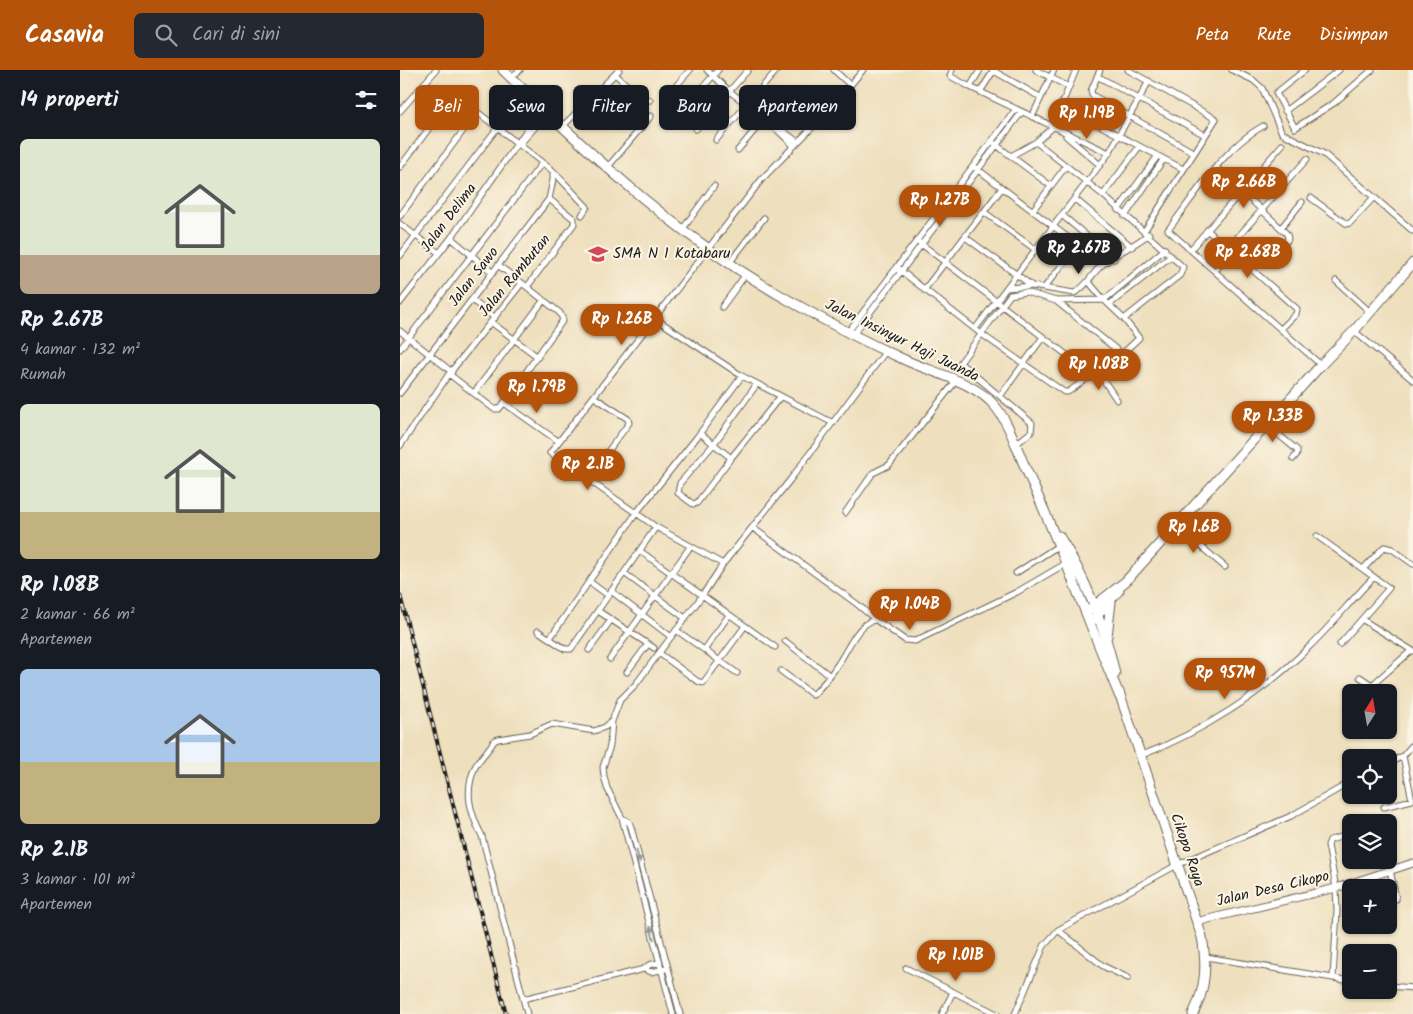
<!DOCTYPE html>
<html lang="id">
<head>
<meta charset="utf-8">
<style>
	body { margin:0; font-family:Kalam,sans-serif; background:#242831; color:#f1f3f6; height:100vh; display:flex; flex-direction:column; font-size:19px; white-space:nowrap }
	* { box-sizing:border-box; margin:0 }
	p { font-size:16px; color:#9ea1a6 }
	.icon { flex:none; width:28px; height:28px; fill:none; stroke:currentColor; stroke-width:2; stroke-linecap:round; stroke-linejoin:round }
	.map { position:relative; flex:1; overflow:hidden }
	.sheet { display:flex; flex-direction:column; background:#171b24; width:400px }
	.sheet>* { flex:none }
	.hud { position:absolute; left:15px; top:15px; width:475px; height:45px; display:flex; gap:10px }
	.needle { width:32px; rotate:11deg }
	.fabs { position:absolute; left:942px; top:614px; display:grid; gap:10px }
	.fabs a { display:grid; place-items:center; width:55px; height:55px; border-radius:8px; background:#171b24; box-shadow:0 1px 4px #0004; font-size:25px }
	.price { position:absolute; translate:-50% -42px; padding:0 11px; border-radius:18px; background:#b45309; color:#fff; font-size:16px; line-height:32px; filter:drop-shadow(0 1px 2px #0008) }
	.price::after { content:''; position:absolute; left:50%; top:30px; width:15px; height:11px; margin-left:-8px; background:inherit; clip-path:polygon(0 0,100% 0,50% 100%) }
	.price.selected { background:#222; color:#fff }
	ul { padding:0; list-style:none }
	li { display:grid; align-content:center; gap:10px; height:265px; padding:0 20px }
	li span { display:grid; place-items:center; height:155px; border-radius:8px; color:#555 }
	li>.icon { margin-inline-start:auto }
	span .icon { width:90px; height:90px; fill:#fffc; stroke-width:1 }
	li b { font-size:21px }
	h2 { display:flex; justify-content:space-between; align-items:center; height:60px; padding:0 20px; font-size:21px }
	.pill { padding:0 18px; border-radius:8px; background:#171b24; box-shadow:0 1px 4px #0004; font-size:18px; line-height:45px }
	.pill.selected { background:#b45309; color:#fff }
	header { display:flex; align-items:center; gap:30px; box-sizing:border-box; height:70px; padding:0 25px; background:#b45309; color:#fff }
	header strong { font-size:24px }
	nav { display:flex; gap:28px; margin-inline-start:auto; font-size:18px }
	.search { width:350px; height:45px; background:#242831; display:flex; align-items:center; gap:12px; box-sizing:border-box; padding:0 18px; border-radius:8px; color:#9ea1a6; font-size:19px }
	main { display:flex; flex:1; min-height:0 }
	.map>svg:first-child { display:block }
</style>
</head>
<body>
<header>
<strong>Casavia</strong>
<div class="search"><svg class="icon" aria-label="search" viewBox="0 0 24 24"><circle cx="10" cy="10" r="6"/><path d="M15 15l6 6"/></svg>Cari di sini</div>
<nav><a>Peta</a><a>Rute</a><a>Disimpan</a></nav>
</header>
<main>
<section class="sheet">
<h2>14 properti<svg class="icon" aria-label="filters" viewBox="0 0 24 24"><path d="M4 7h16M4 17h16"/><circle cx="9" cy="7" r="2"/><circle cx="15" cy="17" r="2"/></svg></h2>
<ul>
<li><span style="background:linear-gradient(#dfe7d0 75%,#b9a48a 0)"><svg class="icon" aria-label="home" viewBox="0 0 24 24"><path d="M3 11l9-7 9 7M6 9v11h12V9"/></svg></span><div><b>Rp 2.67B</b><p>4 kamar · 132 m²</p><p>Rumah</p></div></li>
<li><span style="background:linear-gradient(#dfe7d0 70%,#c2b280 0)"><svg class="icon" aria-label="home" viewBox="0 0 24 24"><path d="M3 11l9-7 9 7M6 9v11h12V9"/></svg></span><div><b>Rp 1.08B</b><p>2 kamar · 66 m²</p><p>Apartemen</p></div></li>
<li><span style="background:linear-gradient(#a9c7e8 60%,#c2b280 0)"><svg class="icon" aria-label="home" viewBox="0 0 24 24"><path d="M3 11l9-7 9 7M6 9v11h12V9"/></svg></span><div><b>Rp 2.1B</b><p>3 kamar · 101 m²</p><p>Apartemen</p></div></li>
</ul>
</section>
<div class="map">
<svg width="1013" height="944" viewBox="0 0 1013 944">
	<rect width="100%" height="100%" fill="#fcf5e5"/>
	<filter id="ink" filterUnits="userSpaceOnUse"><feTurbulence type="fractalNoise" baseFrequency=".02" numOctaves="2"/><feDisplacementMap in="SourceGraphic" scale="10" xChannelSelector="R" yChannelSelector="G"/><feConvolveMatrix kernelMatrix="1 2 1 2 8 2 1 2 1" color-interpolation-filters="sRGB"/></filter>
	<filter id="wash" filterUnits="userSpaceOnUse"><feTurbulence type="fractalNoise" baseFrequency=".0096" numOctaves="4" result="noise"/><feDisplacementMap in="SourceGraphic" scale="20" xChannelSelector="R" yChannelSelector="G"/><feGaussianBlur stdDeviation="1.12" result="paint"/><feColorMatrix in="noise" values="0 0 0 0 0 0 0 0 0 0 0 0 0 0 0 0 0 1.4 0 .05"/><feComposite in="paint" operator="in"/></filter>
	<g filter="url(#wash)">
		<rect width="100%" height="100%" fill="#eedfbd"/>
	</g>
	<g filter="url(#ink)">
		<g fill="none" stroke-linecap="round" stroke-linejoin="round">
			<defs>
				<path id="street" d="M307 0 329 21 398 72
					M434 0 450 15
					M463 0 432 37 362 109 150 383 256 457 323 494 390 410 486 281
					M552 0 550 6 570 17 709 83
					M592 0 640 27
					M636 0 669 17
					M700 0 691 21 692 25 793 82
					M728 0 816 49 745 160
					M832 0 853 10 862 18 882 63 924 84 1013 161
					M905 0 876 23 895 58 934 33 972 0
					M215 4 230 18 250 30
					M697 6 805 65
					M111 7 120 0
					M570 17 580 0
					M580 22 594 0
					M267 26 290 0
					M663 36 783 99
					M0 41 36 0
					M885 41 939 0
					M277 47 318 0
					M632 47 654 0
					M368 51 394 76
					M163 56 219 0
					M863 56C822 79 796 124 768 160L921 295
					M296 59 348 0
					M666 66 700 95
					M316 70 377 0
					M636 72 703 125 783 197 780 205 724 249
					M595 74 651 116
					M119 75 148 43
					M338 80 366 47
					M611 86 636 72 652 58 676 0
					M0 97 51 29 58 27 153 101 187 137 182 145
					M816 97 887 164 888 169 881 178
					M207 98 251 46
					M576 98 703 194
					M703 125 739 77
					M911 128 947 154 950 153 974 127
					M675 129 732 177
					M633 140 666 96
					M718 140 757 87
					M584 142 636 180
					M0 146 77 42
					M663 146 714 189
					M725 146 763 90
					M0 154 39 183
					M881 158 902 132
					M282 160 314 116
					M807 160 897 239 896 244 881 259
					M565 167 631 215
					M51 168 93 203
					M520 173 693 305
					M829 177 907 89
					M791 179 882 75
					M0 186 98 57
					M330 192 364 148
					M99 196 122 213
					M496 197 580 263 664 322H668L722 284 739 268 724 249 704 230 688 211
					M815 201 832 181
					M936 211 969 241
					M607 218 632 216 674 223C686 218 692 203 702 195 715 184 734 176 749 164
					M644 218 678 175
					M524 220 602 118
					M72 230 95 248
					M656 231 722 284
					M0 233 51 168 142 38
					M710 234 771 186
					M322 237 346 204
					M256 249 342 306 433 353
					M92 253 138 287
					M575 259 709 83 749 11
					M0 261 52 302
					M954 261 1013 310
					M448 262 616 39
					M453 265 621 43
					M0 279 142 93
					M698 302 717 330
					M49 304 94 339H99L104 333 163 250 160 243 127 217
					M0 323 149 129 153 110V101
					M74 323 143 231
					M601 325 643 267
					M104 333 158 371
					M867 355 897 380V384L893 389
					M300 363 331 388 380 327
					M615 375 631 362 632 353 560 293 610 225 626 222 656 231 704 230 765 179
					M0 376 49 304 122 213 127 217 174 154V149L149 129
					M331 388 297 433 293 434 278 423 280 413 313 375 357 314
					M188 408 229 353 228 349 194 327
					M445 443 473 403 489 395 556 311
					M777 456 825 497
					M353 458 457 534 476 550
					M917 466 989 518 940 574
					M240 481 375 577
					M323 494 302 526 259 583 297 611 303 613 345 556
					M964 498 984 477 992 479 1013 494
					M224 503 285 548
					M616 503 658 476
					M190 512 209 526
					M211 521 270 566
					M198 541 254 578
					M963 550 1013 581
					M276 560 337 603
					M138 561 165 579H171L256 457
					M150 568 237 442 297 367 342 306
					M385 571 429 605
					M305 579 329 545
					M189 580 211 550
					M210 589 290 477
					M381 601 413 625C422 616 431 605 438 594 447 582 458 551 476 550L505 570 515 571 617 522 665 494
					M227 602 248 574
					M960 607 972 615 1011 581
					M212 651 210 676 203 697 204 706 207 718 222 748
					M740 686C802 662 862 624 909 577 932 555 952 529 974 507
					M989 693 1003 686 1013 674
					M984 737 1012 730 1003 686
					M988 790 996 829
					M658 860 703 896 728 908
					M806 887 951 911
					M260 892 249 895 244 899 251 902 265 899
					M506 898 597 944
					M933 908 937 841 936 818 928 775 930 770 951 764
					M989 916 1013 918
					M123 929 244 899
					M127 944 82 766C70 743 64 722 75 697 80 688 89 680 94 671L98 669 130 664 152 654 194 661 205 657 212 651 220 630 236 614 259 583
					M273 944 222 748 229 752 231 757 280 944
					M542 944 553 922
					M615 944 644 876 658 860 777 795 891 746 951 712"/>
				<path id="secondary" d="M796 852 936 818 1013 793"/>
				<path id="highway" d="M103 0C194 88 279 168 390 231 427 252 465 272 505 290 533 303 573 311 594 335 609 352 616 377 625 397 660 473 688 551 720 627
					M659 466C685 507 705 557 715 604
					M689 540 726 511 921 295 954 261 1013 193
					M693 550 719 520
					M707 566 711 532
					M719 622 802 867C807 895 806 918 793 944"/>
			</defs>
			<use href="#street" stroke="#666054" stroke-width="7"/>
			<use href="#secondary" stroke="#666054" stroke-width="9"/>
			<use href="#highway" stroke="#666054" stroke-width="11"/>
			<use href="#street" stroke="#fff" stroke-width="5"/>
			<use href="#secondary" stroke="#fff" stroke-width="7"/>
			<use href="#highway" stroke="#fff" stroke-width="9"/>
			<defs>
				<path id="rail" d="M0 525 106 944"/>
			</defs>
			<use href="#rail" stroke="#1c1c1c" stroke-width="4"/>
			<use href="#rail" stroke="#fcf5e5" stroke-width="2" stroke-dasharray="5.5" stroke-linecap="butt"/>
		</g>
		<defs><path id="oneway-solid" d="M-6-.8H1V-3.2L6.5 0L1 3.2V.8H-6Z" transform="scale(1.25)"/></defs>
		<g fill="#999">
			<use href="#oneway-solid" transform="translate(238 786) rotate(76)"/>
			<use href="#oneway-solid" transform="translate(252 863) rotate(-105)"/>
		</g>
	</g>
	<defs>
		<symbol id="school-bare" viewBox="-9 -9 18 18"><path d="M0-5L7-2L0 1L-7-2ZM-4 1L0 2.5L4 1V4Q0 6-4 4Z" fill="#d1495b" stroke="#fcf5e5" stroke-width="2.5" paint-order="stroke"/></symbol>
	</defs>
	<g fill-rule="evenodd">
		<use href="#school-bare" x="184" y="170" width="28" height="28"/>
	</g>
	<g text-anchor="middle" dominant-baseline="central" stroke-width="4" stroke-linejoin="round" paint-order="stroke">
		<g font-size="15" fill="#1c1c1c" stroke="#fcf5e5">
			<text transform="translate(49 148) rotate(-53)">Jalan Delima</text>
			<text transform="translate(115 206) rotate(-50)">Jalan Rambutan</text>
			<text transform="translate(74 207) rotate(-52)">Jalan Sawo</text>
			<text transform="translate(502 271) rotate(26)">Jalan Insinyur Haji Juanda</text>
			<text transform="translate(787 780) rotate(71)">Cikopo Raya</text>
			<text transform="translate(873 819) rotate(-13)">Jalan Desa Cikopo</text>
		</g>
		<g font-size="15" fill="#1c1c1c" stroke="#fcf5e5" text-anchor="start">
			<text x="213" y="184">SMA N 1 Kotabaru</text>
		</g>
	</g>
</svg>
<div class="fabs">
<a><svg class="needle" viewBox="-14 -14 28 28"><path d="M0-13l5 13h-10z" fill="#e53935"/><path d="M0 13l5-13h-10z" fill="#9ea1a6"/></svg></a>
<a><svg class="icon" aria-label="locate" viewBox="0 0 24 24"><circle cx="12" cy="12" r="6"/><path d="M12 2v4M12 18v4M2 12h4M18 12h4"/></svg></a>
<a><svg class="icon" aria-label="layers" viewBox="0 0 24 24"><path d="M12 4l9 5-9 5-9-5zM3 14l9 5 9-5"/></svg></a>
<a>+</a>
<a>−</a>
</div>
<b class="price" style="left:687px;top:70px">Rp 1.19B</b>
<b class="price" style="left:844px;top:139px">Rp 2.66B</b>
<b class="price" style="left:540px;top:157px">Rp 1.27B</b>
<b class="price selected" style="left:679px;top:205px">Rp 2.67B</b>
<b class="price" style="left:848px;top:209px">Rp 2.68B</b>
<b class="price" style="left:222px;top:276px">Rp 1.26B</b>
<b class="price" style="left:699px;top:321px">Rp 1.08B</b>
<b class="price" style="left:137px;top:344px">Rp 1.79B</b>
<b class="price" style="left:873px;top:373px">Rp 1.33B</b>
<b class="price" style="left:188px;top:421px">Rp 2.1B</b>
<b class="price" style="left:794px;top:484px">Rp 1.6B</b>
<b class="price" style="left:510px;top:561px">Rp 1.04B</b>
<b class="price" style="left:825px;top:630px">Rp 957M</b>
<b class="price" style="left:556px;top:912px">Rp 1.01B</b>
<div class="hud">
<a class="pill selected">Beli</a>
<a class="pill">Sewa</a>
<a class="pill">Filter</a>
<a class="pill">Baru</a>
<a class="pill">Apartemen</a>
</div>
</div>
</main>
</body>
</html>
